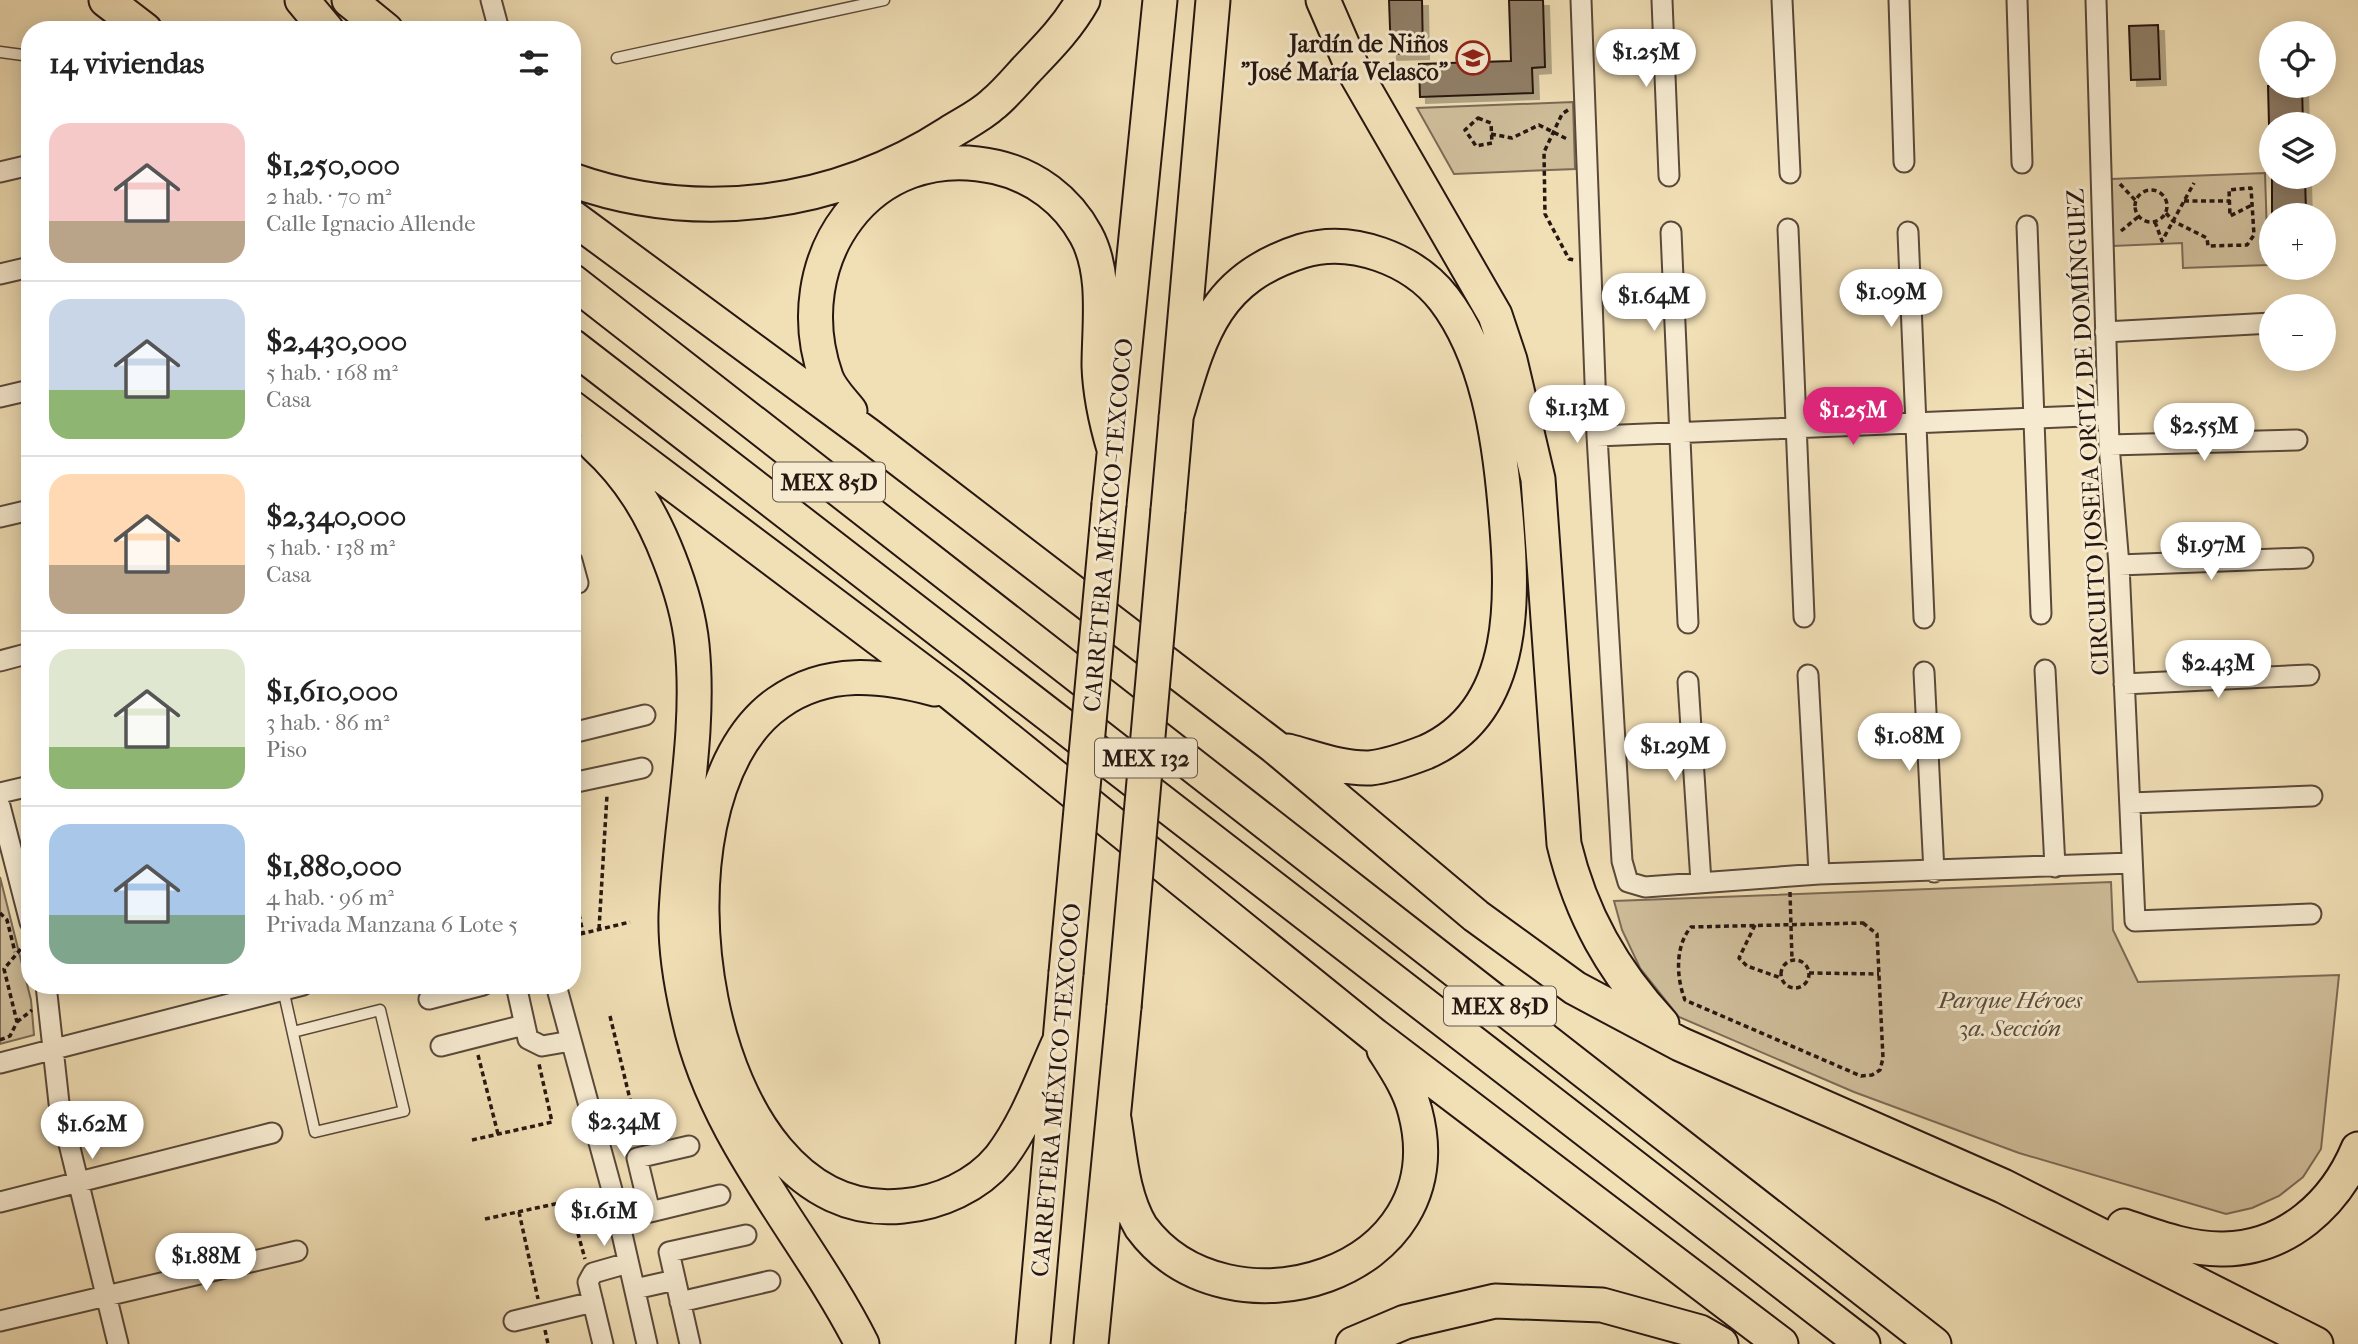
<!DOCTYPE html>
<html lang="es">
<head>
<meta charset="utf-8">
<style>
	body { margin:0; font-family:"IM FELL French Canon",serif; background:#f6f6f6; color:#222; height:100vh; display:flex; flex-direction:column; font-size:26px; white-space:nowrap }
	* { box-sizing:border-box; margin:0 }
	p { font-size:23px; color:#767676 }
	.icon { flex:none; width:38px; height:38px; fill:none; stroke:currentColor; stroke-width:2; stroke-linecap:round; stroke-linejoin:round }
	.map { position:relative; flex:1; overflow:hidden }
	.details { position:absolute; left:21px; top:21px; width:560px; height:973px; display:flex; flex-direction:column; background:#fff; border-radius:28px; box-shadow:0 4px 18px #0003 }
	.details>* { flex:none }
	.buttons { position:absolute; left:2259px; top:21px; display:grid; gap:14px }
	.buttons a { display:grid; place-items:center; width:77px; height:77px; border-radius:50%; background:#fff; box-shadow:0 4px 18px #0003; font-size:35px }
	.price { position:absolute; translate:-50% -60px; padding:0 16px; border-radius:24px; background:#fff; color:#222; font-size:23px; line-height:46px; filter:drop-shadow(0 2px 4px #0008) }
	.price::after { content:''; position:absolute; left:50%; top:42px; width:21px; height:16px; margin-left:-10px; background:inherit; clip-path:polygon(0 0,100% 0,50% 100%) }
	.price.current { background:#db2777; color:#fff }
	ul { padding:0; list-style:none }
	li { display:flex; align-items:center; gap:21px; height:175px; padding:0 28px }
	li+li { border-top:2px solid #e0e0e0 }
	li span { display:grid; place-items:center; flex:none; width:196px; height:140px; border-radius:21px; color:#555 }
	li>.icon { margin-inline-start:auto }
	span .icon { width:84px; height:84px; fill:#fffc; stroke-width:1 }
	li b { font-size:30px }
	h2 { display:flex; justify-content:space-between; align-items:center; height:84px; padding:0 28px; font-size:30px }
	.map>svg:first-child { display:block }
</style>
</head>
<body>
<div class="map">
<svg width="2358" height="1344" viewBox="0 0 2358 1344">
	<defs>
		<filter id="shadow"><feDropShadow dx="6" dy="6" stdDeviation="0" flood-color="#0004"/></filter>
	</defs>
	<rect width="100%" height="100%" fill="#f1dfb6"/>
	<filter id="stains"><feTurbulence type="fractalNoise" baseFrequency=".00286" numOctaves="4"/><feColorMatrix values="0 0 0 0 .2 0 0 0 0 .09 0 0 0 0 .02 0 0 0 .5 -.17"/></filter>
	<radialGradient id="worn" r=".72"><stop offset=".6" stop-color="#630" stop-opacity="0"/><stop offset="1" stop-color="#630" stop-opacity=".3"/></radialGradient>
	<path fill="#cfbd9a" stroke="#7b6a56" stroke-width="2" d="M1573 102 1575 169 1454 174 1417 108Z
		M2265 173 2268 265 2183 268 2182 243 2113 246 2111 179Z
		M0 877 31 1000 34 1035 0 1044Z
		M2111 882 2113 930 2138 982 2339 975 2321 1149 2303 1177 2279 1196 2252 1208 2226 1214 2019 1153 1854 1092 1679 1017 1640 968 1622 930 1614 901Z"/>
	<path fill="#907f67" stroke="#271711" stroke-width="2" filter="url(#shadow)" d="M1389 0H1422L1423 53 1391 54Z
		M1509 0H1543L1545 67 1532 68 1533 93 1420 97 1419 64 1511 61Z
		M2158 25 2160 79 2131 80 2129 26Z
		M2268 86H2302L2303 124H2269Z
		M2272 177H2305L2306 212 2272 213Z"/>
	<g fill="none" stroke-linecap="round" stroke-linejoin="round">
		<defs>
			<path id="lane" d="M0 52 30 56
				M617 58 884 0
				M283 989 315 1132 404 1111 380 1010 293 1032"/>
			<path id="street" d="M491 0 499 30
				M1581 0 1597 436 1622 861 1628 882 1645 887 1819 874 2132 863
				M1662 0 1669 176
				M1782 0 1790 173
				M1899 0 1904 162
				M2017 0 2022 163
				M2096 0 2109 445 2119 565 2135 921 2311 914
				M0 172 30 165
				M2027 226 2041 614
				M1788 229 1804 617
				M1671 232 1688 623
				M1908 232 1924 618
				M0 274 30 267
				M2105 332 2272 323
				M0 397 30 390
				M1597 436 2108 415
				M2109 445 2297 440
				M0 517 30 510
				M572 561 578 583
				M2119 565 2303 558
				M0 661 30 653
				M2045 670 2055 867
				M1924 672 1934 872
				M1808 675 1819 874
				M1688 682 1701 882
				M2124 684 2309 675
				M572 733 645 715
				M572 783 642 768
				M0 793 30 786
				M2130 803 2312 796
				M0 806 30 922
				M46 985 59 1103 118 1344
				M516 985 528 1039 542 1046 571 1041
				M556 985 612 1190 647 1344
				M429 999 483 985
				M441 1046 524 1025
				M0 1063 303 985
				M689 1146 637 1158 650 1212 720 1195
				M0 1202 272 1133
				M635 1289 675 1280
				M680 1302 770 1281
				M0 1321 297 1251
				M514 1321 593 1302
				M603 1344 588 1282 593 1273 628 1263
				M690 1344 669 1252 746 1235"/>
			<path id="highway" d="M106 0 145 30
				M302 0 327 30
				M349 0 386 30
				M1323 0 1353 69 1495 315 1510 360 1538 479 1564 844C1581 915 1613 971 1662 1024
				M572 180C699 225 836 206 949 133 963 124 980 116 993 104 1005 94 1016 81 1026 70 1048 47 1068 27 1083 0
				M572 217 868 435 1275 747 1476 916 1575 988 1680 1044 2003 1186 2316 1344
				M572 281 1934 1344
				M572 346 1863 1344
				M572 408 951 693 1374 1035 1781 1344
				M850 411C842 401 830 389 826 377 785 261 869 138 996 167 1035 176 1067 200 1086 235 1107 273 1099 325 1099 366 1100 395 1106 422 1114 449
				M1176 417C1200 336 1213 279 1302 251 1352 236 1413 259 1444 299 1487 355 1499 437 1505 505 1513 592 1521 710 1426 752 1408 759 1389 766 1370 768 1342 769 1314 758 1288 751
				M595 445C630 477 652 514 669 558 680 586 689 615 692 645 701 734 680 825 676 914 675 948 681 985 689 1019 716 1141 807 1235 862 1344
				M1109 504 1160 0
				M1168 510 1213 0
				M935 689C882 675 827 668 778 703 638 801 698 1228 903 1206 939 1203 977 1186 1000 1158 1027 1123 1042 1079 1060 1040
				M1114 1119C1120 1155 1122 1195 1141 1227 1227 1344 1459 1276 1415 1111 1409 1088 1396 1069 1384 1050
				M2124 1226C2156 1237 2190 1250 2224 1249 2287 1248 2335 1204 2358 1149
				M1033 1344 1066 973
				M1091 1344 1124 1007
				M1353 1344 1405 1322 1495 1301 1602 1305 1700 1332 1721 1344"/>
		</defs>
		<use href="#lane" stroke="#5a493a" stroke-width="13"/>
		<use href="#street" stroke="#5a493a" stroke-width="23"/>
		<use href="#highway" stroke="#271711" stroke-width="37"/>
		<path stroke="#271711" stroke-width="3.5" stroke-dasharray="5 3.5" stroke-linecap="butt" d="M1568 110 1562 114 1544 152 1545 214 1569 259 1574 260
			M1478 118 1491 123 1492 143 1476 146 1465 130Z
			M1491 134 1512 138 1539 125 1567 139
			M2120 184 2136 201
			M2135 206a16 16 0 1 1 32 0a16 16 0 1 1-32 0Z
			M2184 201H2230
			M2166 213 2173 221 2207 238 2208 246 2247 245 2254 235 2251 188 2229 190 2230 216 2252 205
			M2155 222 2162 241 2194 183
			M2121 231 2138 217
			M572 665V671
			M572 881 583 933
			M1790 892 1792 960
			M0 913 7 920 15 952
			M1863 923 1877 934 1883 1058 1880 1070 1872 1075 1861 1076 1685 1000C1676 977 1675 946 1691 927Z
			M1755 925 1739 958 1747 966 1781 978
			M599 929 607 795
			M572 936 630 922
			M1781 974a14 14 0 1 1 28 0a14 14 0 1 1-28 0Z
			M1809 973 1879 974
			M610 1016 640 1141
			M17 1022 32 1010
			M0 1040 10 1036 17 1022 4 969 29 939
			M478 1055 498 1134
			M472 1140 552 1122 539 1064
			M519 1212 538 1299
			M485 1219 569 1201 585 1259
			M545 1330 548 1344"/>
		<use href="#lane" stroke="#f6ead0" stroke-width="10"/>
		<use href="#street" stroke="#f6ead0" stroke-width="19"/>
		<use href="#highway" stroke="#f1dfb6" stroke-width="33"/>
		<defs>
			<path id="highway-bridge" d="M1066 973 1109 504
				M1124 1007 1168 510"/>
		</defs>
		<use href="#highway-bridge" stroke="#271711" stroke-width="37" stroke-linecap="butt"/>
		<use href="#highway-bridge" stroke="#f1dfb6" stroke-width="33"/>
	</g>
	<defs>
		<symbol id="school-ring" viewBox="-11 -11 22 22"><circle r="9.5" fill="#f6ead0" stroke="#8f2418" stroke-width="1.5"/><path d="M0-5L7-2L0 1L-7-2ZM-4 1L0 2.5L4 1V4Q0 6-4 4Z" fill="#8f2418"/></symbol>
	</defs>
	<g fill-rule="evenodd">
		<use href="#school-ring" x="1454" y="39" width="38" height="38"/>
	</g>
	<g text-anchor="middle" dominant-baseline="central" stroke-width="6" stroke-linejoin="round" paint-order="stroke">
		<g fill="#f6ead0" stroke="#65564a" stroke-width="2">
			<rect x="773" y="462.5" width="112" height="39" rx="5"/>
			<rect x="1095" y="738.5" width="102" height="39" rx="5"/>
			<rect x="1444" y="986.5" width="112" height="39" rx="5"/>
		</g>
		<g font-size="23" font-weight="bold" fill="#271711">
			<text x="829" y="482">MEX 85D</text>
			<text x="1146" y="758">MEX 132</text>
			<text x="1500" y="1006">MEX 85D</text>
		</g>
		<g font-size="24" font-weight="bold" fill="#271711" stroke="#f6ead0" text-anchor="end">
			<text x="1448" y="44">Jardín de Niños<tspan x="1448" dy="28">"José María Velasco"</tspan></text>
		</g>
		<g font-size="24" fill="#271711" stroke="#f6ead0">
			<text transform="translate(2088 432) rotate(-93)">CIRCUITO JOSEFA ORTIZ DE DOMÍNGUEZ</text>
			<text transform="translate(1108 525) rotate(-85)">CARRETERA MÉXICO-TEXCOCO</text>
			<text transform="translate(1056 1090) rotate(-85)">CARRETERA MÉXICO-TEXCOCO</text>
		</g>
		<g font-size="24" font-style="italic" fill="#59493a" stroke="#f6ead0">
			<text x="2010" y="1000">Parque Héroes<tspan x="2010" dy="28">3a. Sección</tspan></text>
		</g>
	</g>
	<rect width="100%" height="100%" filter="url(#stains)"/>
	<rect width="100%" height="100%" fill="url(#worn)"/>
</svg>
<div class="buttons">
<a><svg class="icon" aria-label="locate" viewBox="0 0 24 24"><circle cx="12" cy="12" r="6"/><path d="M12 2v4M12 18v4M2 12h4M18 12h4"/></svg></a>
<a><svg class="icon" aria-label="layers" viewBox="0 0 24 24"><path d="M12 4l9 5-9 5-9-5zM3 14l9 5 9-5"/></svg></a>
<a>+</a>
<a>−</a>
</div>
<b class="price" style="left:1646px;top:89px">$1.25M</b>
<b class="price" style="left:1891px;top:329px">$1.09M</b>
<b class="price" style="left:1654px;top:333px">$1.64M</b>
<b class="price" style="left:1577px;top:445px">$1.13M</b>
<b class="price current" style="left:1853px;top:447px">$1.25M</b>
<b class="price" style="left:2204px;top:463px">$2.55M</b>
<b class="price" style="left:2211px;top:582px">$1.97M</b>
<b class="price" style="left:2218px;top:700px">$2.43M</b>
<b class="price" style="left:1909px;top:773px">$1.08M</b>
<b class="price" style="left:1675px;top:783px">$1.29M</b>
<b class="price" style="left:624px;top:1159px">$2.34M</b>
<b class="price" style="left:92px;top:1161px">$1.62M</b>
<b class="price" style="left:604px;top:1248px">$1.61M</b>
<b class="price" style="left:206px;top:1293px">$1.88M</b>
<section class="details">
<h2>14 viviendas<svg class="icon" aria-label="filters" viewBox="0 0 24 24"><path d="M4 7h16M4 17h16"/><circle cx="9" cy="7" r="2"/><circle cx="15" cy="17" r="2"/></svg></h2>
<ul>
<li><span style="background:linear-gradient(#f6c9c9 70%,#b9a48a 0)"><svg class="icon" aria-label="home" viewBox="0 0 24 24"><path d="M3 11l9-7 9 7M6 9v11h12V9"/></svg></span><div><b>$1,250,000</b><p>2 hab. · 70 m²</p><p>Calle Ignacio Allende</p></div></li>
<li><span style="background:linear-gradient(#c9d6e8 65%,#8fb573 0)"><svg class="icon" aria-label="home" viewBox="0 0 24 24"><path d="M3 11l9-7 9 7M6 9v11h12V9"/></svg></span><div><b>$2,430,000</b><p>5 hab. · 168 m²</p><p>Casa</p></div></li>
<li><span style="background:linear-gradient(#ffd9b3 65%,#b9a48a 0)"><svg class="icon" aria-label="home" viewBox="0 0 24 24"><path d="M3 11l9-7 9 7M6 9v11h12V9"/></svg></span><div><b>$2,340,000</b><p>5 hab. · 138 m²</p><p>Casa</p></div></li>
<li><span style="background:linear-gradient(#dfe7d0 70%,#8fb573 0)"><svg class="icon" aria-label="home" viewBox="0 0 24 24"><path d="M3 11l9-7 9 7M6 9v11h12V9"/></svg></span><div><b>$1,610,000</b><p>3 hab. · 86 m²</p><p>Piso</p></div></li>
<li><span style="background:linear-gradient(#a9c7e8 65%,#7fa58c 0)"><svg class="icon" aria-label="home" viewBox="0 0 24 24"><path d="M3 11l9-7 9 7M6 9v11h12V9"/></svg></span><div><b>$1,880,000</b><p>4 hab. · 96 m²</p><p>Privada Manzana 6 Lote 5</p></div></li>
</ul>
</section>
</div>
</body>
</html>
